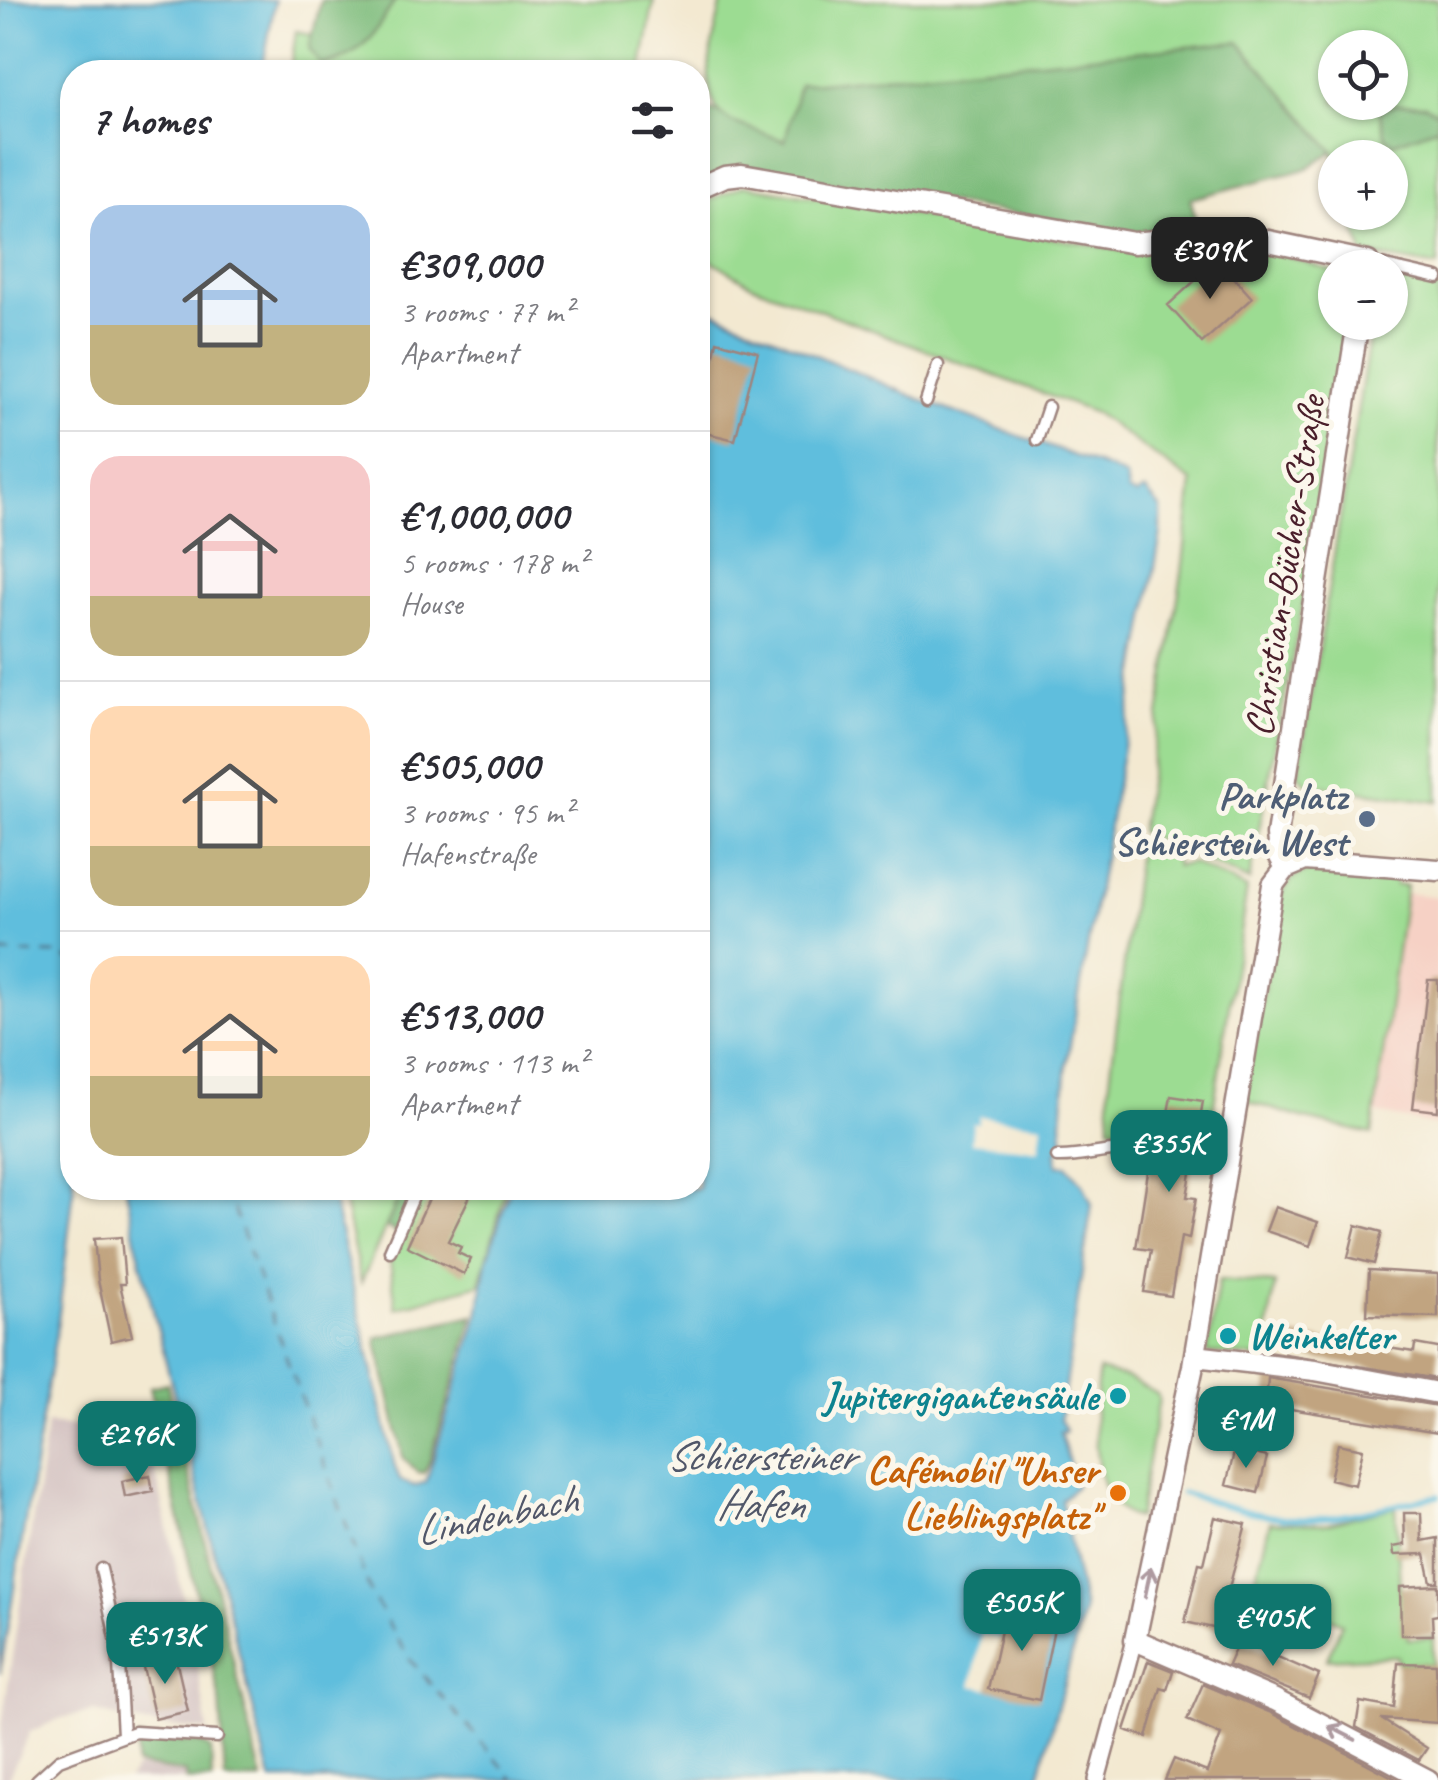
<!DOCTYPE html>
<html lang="en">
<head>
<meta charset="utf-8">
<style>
	body { margin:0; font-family:Caveat,sans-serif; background:#f7f7f7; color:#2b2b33; height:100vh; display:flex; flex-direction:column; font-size:38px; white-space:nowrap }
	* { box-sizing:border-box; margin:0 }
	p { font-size:32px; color:#7c7c81 }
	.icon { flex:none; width:55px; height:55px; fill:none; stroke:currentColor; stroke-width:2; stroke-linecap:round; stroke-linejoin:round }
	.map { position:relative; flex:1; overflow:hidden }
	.drawer { position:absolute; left:60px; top:60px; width:650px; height:1140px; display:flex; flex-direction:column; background:#fff; border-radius:40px; box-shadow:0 2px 8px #0004 }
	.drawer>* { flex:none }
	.fabs { position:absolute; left:1318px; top:30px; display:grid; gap:20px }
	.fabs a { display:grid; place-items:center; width:90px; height:90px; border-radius:50%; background:#fff; box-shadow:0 2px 8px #0004; font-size:50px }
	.price { position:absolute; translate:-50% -85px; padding:0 22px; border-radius:20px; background:#0f766e; color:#fff; font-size:32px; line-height:65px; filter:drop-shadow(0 2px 5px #0008) }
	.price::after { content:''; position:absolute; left:50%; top:60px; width:30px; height:22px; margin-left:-15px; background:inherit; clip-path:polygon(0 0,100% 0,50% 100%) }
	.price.on { background:#222; color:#fff }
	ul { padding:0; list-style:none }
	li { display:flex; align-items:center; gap:30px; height:250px; padding:0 30px }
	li+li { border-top:2px solid #e1e1e2 }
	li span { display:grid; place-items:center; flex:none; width:280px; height:200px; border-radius:30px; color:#555 }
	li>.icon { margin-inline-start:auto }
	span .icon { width:120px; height:120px; fill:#fffc; stroke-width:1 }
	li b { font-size:42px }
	h2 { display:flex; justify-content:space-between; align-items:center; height:120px; padding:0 30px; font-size:42px }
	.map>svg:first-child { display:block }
</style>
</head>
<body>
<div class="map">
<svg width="1438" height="1780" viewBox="0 0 1438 1780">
	<rect width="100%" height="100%" fill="#fbf7ec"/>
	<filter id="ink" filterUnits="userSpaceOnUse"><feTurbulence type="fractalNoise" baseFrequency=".01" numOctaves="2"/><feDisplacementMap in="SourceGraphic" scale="20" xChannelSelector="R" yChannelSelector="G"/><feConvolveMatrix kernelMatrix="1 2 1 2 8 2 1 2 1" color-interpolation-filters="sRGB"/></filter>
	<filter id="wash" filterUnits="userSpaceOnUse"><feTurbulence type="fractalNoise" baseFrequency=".0048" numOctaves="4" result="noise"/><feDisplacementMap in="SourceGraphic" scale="40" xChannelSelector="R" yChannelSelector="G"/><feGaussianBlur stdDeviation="2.25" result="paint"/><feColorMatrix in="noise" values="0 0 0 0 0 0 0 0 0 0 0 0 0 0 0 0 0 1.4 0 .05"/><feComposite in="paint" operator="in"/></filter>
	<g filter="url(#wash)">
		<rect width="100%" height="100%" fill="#f3e9d1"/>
		<path fill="#f6d1c5" d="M1406 893 1438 897V1126L1376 1113Z"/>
		<path fill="#d1bfbf" d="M47 1424 147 1434 195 1651 208 1731 145 1724 94 1712 61 1718 30 1732 7 1780H0V1737Z
			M137 1767 185 1774 184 1780H127Z"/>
		<path fill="#9cdc92" stroke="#737e5e" stroke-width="2.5" fill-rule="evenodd" d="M355 0H654L641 72H290L296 31 348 41Z
			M722 0H1438V112L1425 105 1393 143 1438 127V267L1363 254 1351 213 1390 212V158L1335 157 1333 151 785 141C768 135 749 131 733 123 690 102 716 37 722 0ZM1335 48H1390V102H1335Z
			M744 185 1123 250 1234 246 1287 256 1335 272V322L1350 323 1308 579 1249 881 1140 832 1182 573 1192 482 1095 413 752 285 698 252V210L705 202Z
			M1390 278 1438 287V802L1307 784 1298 775 1372 323 1390 322Z
			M1139 841 1174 856 1176 866 1192 863 1247 889 1208 1143 1110 1127 1109 1088Z
			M1313 868 1395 874V885L1406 886 1372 1134 1305 1119 1243 1100 1282 893 1293 878Z
			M341 1188H403L361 1283Z
			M423 1188H506L480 1284 396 1308 390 1261Z
			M1219 1280 1275 1284 1263 1358 1207 1353Z
			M1099 1370 1127 1378 1157 1394 1159 1399 1138 1518C1086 1508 1093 1409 1099 1370Z
			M1396 1507 1400 1587 1408 1639 1433 1638V1664L1398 1663 1397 1656 1327 1659 1342 1623 1316 1612 1307 1631 1249 1605 1270 1522 1325 1524Z"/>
		<path fill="#7dbc7c" stroke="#646e54" stroke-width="2.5" d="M321 0H394V2C376 32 358 61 321 65L309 49Z
			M1239 42 1333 151 1306 169 1190 199 1198 227 1127 233 742 168 698 183V109L716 111 732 122 785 141 799 84Z
			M1395 104 1425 105 1438 112V127L1393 143 1386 138 1379 111Z
			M403 1188H423L402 1235 386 1227Z
			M474 1315 429 1463 424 1473 417 1472 403 1457 376 1338Z
			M167 1383 262 1780H225L220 1701 150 1387Z
			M137 1739 200 1743 211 1749 212 1780H186V1773L136 1765Z"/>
		<path fill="#5ebedd" stroke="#546e84" stroke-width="2.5" d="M0 0H275L262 72H72L74 1188 58 1321 0 1674Z
			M713 311 926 402 1110 469 1126 477 1128 491 1136 495 1145 490 1161 509V533L1067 1062 1062 1122 1064 1147 1057 1151 1058 1165H1067L1083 1184 1092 1204 1060 1420 1065 1428V1432H1060L1076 1486 1061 1500 1084 1609 1038 1780H271L137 1246 126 1188H330L395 1467 400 1480 414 1486 426 1482 478 1315 487 1261 510 1188H698V328L701 316Z"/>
		<path fill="#f3e9d1" d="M979 1116 1042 1124 1039 1150 971 1142 973 1123H978Z
			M982 1634 1000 1638 988 1689 971 1686Z"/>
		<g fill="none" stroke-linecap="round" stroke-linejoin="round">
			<path stroke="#5ebedd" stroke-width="5" d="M1181 1493C1220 1503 1261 1519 1301 1519 1347 1519 1393 1504 1438 1496"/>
			<path stroke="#515769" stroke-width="2.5" stroke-dasharray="12 10" stroke-linecap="butt" d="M0 953 56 954 72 960
				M226 1188 371 1594 411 1661 514 1780"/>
		</g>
		<g id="blocks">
			<path fill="#c1a480" d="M1218 260 1252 298 1202 343 1168 305Z
				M717 341 758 352 735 440 698 431Z
				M1428 980H1438V1111L1413 1108Z
				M1171 1096 1203 1101 1187 1197 1196 1198 1189 1239 1181 1237 1171 1296 1144 1292 1151 1250 1136 1248 1153 1141 1163 1142Z
				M434 1188H474L448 1241 461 1247 458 1253 471 1259 464 1274 407 1246Z
				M1275 1207 1318 1222 1310 1246 1266 1231Z
				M1356 1225 1382 1232 1374 1264 1348 1257Z
				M121 1237 125 1284H120L132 1336 111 1341 98 1280 94 1239Z
				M1369 1270 1438 1274V1317L1367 1315Z
				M1269 1333 1365 1345V1334L1389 1338 1388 1348 1414 1352 1415 1344 1438 1348 1437 1379 1267 1351Z
				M1268 1378 1438 1406V1433L1266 1405Z
				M1338 1444 1363 1449 1355 1485 1330 1479Z
				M1235 1449 1267 1457 1258 1493 1226 1485Z
				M150 1475 153 1491 125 1497 122 1481Z
				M1404 1513H1421L1422 1541 1438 1538V1582H1431L1425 1554 1394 1555 1393 1547 1405 1545Z
				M1215 1517 1246 1524 1218 1629 1185 1622 1199 1563 1204 1564Z
				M1438 1585V1615L1432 1616 1433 1635H1401L1400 1587Z
				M1006 1608 1056 1619 1039 1700 988 1689Z
				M1239 1640 1319 1675 1309 1698 1228 1665Z
				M175 1655 188 1711 155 1719 142 1663Z
				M1148 1661 1173 1671 1167 1690 1161 1688 1147 1737 1125 1730Z
				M1398 1663 1436 1664 1438 1723 1381 1719 1427 1748 1419 1760 1356 1727 1360 1702 1394 1708Z
				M1203 1684 1269 1712 1398 1780H1165L1174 1759 1207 1772 1221 1735 1187 1720Z"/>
		</g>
	</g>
	<g filter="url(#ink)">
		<use href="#blocks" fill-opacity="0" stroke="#9e847e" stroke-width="2.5"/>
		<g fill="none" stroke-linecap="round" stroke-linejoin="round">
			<defs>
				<path id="service" d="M1368 262 1438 278
					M926 402 938 365
					M1037 440 1048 407
					M1057 1157C1086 1158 1111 1147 1139 1151
					M390 1251 417 1188
					M101 1569 118 1647 123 1735
					M37 1780 59 1760 135 1732 217 1737"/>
				<path id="pedestrian" d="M1097 1780 1135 1640"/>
				<path id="minor" d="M698 188 725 176 742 174 1134 243 1230 233 1368 262 1367 268
					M1286 868 1279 855 1277 835 1358 322
					M1195 1356 1315 1370 1438 1393
					M1428 1780 1275 1700 1135 1640 1193 1366 1273 885 1286 868 1305 860 1438 870"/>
			</defs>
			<use href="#service" stroke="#9e847e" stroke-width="15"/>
			<use href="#pedestrian" stroke="#9e847e" stroke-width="20"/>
			<use href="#minor" stroke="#9e847e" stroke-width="25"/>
			<use href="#service" stroke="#fff" stroke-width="10"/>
			<use href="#pedestrian" stroke="#fff" stroke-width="15"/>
			<use href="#minor" stroke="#fff" stroke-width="20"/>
		</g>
		<defs><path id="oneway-shaft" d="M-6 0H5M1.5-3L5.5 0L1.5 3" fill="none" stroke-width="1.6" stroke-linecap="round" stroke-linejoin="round" transform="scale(2.5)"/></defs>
		<g stroke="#ae9aa0">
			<use href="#oneway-shaft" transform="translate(1148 1582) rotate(-78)"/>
			<use href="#oneway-shaft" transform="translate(1342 1733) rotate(-153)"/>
		</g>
	</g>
	<circle fill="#5c6f8a" stroke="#fbf7ec" stroke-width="4" cx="1367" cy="819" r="10"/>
	<g fill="#0f9aa8" stroke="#fbf7ec" stroke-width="4">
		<circle cx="1228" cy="1336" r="10"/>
		<circle cx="1118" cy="1396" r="10"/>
	</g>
	<circle fill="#e8710a" stroke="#fbf7ec" stroke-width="4" cx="1118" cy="1493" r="10"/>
	<g text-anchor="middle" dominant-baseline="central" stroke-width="10" stroke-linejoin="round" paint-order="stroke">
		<g font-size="40" fill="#4a1f2b" stroke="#fbf7ec">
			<text transform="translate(1285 566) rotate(-81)">Christian-Bücher-Straße</text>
		</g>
		<g font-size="40" font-weight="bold" fill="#4e5e75" stroke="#fbf7ec" text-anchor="end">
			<text x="1347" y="796">Parkplatz<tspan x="1347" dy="46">Schierstein West</tspan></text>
		</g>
		<g font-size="40" font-weight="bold" fill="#0d838f" stroke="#fbf7ec" text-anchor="start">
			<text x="1248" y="1336">Weinkelter</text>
			<text x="1098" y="1396" text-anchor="end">Jupitergigantensäule</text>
		</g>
		<g font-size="40" font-weight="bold" fill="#c56008" stroke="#fbf7ec" text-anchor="end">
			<text x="1098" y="1470">Cafémobil "Unser<tspan x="1098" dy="46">Lieblingsplatz"</tspan></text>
		</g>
		<g font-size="42" font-style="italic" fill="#515769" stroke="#fbf7ec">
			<text x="760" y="1456">Schiersteiner<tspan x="760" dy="48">Hafen</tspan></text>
			<text transform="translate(496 1515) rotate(-12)">Lindenbach</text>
		</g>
	</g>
</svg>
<div class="fabs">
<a><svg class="icon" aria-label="locate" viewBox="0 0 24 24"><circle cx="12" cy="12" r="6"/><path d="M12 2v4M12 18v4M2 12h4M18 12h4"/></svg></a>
<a>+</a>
<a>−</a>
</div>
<b class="price on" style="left:1210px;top:302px">€309K</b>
<b class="price" style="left:1169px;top:1195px">€355K</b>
<b class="price" style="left:1246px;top:1471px">€1M</b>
<b class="price" style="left:137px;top:1486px">€296K</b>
<b class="price" style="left:1022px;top:1654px">€505K</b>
<b class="price" style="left:1273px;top:1669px">€405K</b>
<b class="price" style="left:165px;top:1687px">€513K</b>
<section class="drawer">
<h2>7 homes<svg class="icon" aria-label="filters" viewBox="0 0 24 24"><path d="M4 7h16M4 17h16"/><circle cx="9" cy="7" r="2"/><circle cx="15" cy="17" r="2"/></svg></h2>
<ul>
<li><span style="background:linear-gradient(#a9c7e8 60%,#c2b280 0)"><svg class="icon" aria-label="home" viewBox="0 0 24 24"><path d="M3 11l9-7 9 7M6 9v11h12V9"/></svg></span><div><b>€309,000</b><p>3 rooms · 77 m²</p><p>Apartment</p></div></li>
<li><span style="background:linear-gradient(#f6c9c9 70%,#c2b280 0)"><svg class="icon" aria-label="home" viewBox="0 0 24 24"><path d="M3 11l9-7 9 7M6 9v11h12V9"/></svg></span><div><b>€1,000,000</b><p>5 rooms · 178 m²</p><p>House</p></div></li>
<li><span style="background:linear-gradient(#ffd9b3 70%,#c2b280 0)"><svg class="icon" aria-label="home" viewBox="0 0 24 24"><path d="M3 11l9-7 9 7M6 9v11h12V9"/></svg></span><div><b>€505,000</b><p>3 rooms · 95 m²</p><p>Hafenstraße</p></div></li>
<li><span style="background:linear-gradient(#ffd9b3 60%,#c2b280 0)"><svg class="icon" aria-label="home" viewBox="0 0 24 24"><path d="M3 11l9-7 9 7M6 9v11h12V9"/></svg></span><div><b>€513,000</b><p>3 rooms · 113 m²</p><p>Apartment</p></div></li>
</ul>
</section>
</div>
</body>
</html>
